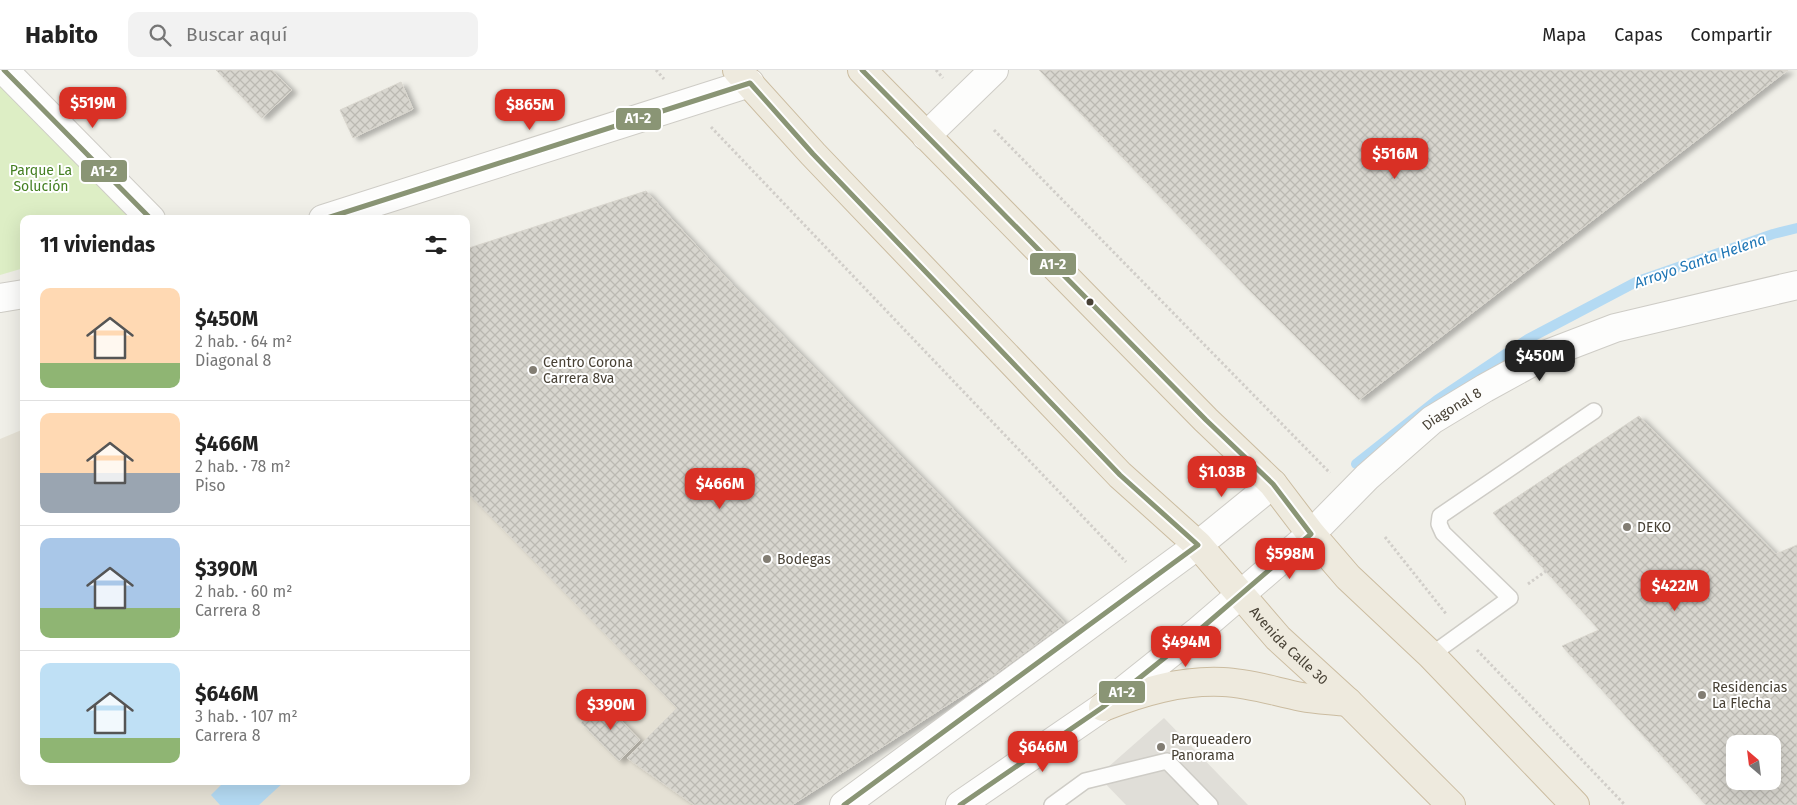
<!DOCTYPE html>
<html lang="es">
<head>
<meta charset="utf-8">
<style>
	body { margin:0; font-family:"Fira Sans",sans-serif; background:#f2f2f2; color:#222; height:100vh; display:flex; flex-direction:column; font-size:19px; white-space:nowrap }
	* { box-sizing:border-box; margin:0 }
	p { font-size:16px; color:#767676 }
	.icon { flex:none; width:28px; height:28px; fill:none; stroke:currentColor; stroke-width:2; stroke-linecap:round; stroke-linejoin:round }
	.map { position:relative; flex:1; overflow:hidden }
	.sheet { position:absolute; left:20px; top:145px; width:450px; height:570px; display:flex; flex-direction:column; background:#fff; border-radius:10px; box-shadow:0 5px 20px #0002 }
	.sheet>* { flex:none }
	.needle { width:32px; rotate:332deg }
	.tools { position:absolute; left:1726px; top:665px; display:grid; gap:10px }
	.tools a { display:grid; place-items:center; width:55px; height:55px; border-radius:10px; background:#fff; box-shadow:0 5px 20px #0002; font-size:25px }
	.price { position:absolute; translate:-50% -42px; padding:0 11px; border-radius:10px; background:#d93025; color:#fff; font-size:16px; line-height:32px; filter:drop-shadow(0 1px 2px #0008) }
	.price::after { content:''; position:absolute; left:50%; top:30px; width:15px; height:11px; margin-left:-8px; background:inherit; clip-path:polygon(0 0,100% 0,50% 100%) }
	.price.current { background:#222; color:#fff }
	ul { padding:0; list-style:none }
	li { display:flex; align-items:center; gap:15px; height:125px; padding:0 20px }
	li+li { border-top:1px solid #e0e0e0 }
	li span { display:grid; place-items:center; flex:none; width:140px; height:100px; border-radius:10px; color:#555 }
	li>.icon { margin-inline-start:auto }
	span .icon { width:60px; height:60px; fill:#fffc; stroke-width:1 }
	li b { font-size:21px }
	h2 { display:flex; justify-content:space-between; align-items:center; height:60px; padding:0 20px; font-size:21px }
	header { display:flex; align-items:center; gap:30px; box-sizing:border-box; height:70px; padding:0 25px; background:#fff; border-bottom:1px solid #e0e0e0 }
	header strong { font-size:24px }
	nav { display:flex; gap:28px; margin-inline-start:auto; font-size:18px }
	.search { width:350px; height:45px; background:#f2f2f2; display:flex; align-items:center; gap:12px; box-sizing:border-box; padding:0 18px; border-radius:10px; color:#767676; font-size:19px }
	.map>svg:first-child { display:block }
</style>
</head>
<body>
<header>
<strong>Habito</strong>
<div class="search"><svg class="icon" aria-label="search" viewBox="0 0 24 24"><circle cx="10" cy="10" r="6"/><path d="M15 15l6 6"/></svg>Buscar aquí</div>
<nav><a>Mapa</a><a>Capas</a><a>Compartir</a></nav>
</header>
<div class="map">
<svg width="1797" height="735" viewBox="0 0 1797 735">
	<defs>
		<pattern id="building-cross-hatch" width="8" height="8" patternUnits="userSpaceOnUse" patternTransform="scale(1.25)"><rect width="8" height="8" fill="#d8d6cf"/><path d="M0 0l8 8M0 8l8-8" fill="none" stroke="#bbb9b2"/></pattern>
		<filter id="shadow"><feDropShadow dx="5.5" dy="3" stdDeviation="2.5" flood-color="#0004"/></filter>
	</defs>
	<rect width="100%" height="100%" fill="#f0efe8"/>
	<path fill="#e5e1d5" d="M24 359V711H466V421L771 735H0V369Z"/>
	<path fill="#ddeec5" d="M0 12 140 149H24V198L0 205Z"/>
	<path fill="#e0ded8" d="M1164 648 1248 735H1126L1098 706Z"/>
	<path fill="#b4daf3" d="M225 711H285L259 735H220L211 725Z"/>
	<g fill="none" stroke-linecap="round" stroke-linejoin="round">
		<path stroke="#b4daf3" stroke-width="10" d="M1356 394 1437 330 1528 269 1638 211 1773 164 1797 158"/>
	</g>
	<path fill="url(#building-cross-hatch)" stroke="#d9d6ce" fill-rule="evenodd" filter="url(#shadow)" d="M216 0H272L292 20 262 48Z
		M1039 0H1788L1359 330 1250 221Z
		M401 12 413 39 353 68 340 40Z
		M646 121 732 214 1065 553 994 605 792 735H694L627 688 677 638 466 421V179Z
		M1639 346 1776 484 1797 475V735H1706L1562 576 1599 560 1493 443ZM1735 674H1772V711H1735Z
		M603 632 640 670 619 691 581 653Z"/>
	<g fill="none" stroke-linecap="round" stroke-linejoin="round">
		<defs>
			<path id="service" d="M1431 585 1510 528 1443 463 1439 454 1440 446 1594 341
				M1052 735 1085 711 1167 691 1210 735"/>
			<g id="minor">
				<path d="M4 0 151 149"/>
				<path d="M323 149 750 13"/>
				<path d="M0 228 24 224"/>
				<path id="s1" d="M1311 464 1367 407 1432 350 1485 318 1547 284 1615 258 1797 215"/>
			</g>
			<path id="tertiary" d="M926 66 994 0
				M844 735 1198 475 1273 414
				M960 735 1103 637 1197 562 1311 464"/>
			<g id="trunk">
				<path id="s2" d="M737 0 813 84 1120 405 1198 475 1278 568 1348 632 1451 735"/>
				<path d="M862 0 1206 350 1273 414 1311 464 1348 507 1431 585 1575 735"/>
				<path d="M1103 637C1141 622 1181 610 1223 612 1250 613 1276 622 1302 627 1317 630 1333 630 1348 632"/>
			</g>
		</defs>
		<use href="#service" stroke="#ceccc6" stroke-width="18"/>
		<use href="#minor" stroke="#ceccc6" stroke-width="30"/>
		<use href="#tertiary" stroke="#ceccc6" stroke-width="30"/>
		<use href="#trunk" stroke="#cbbca0" stroke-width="30"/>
		<path stroke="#d1cec9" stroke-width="3" stroke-dasharray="2.5 2.5" stroke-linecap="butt" d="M656 0 664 9
			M936 0 943 8
			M711 57 1126 492
			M994 60 1330 403
			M1385 467 1447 545
			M1528 514 1546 501
			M1477 580 1625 735"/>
		<use href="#service" stroke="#fdfdfc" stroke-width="15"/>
		<use href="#minor" stroke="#fdfdfc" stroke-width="28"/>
		<use href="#tertiary" stroke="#fdfdfc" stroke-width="28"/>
		<use href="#trunk" stroke="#eeeade" stroke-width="28"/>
		<defs>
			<path id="bus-1" d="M4 0 151 149
				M862 0 1206 350 1273 414 1311 464 1197 562 1103 637 960 735
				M324 149 750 13 813 84 1120 405 1198 475 844 735"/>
		</defs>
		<use href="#bus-1" stroke="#fff" stroke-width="9"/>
		<use href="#bus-1" stroke="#8a9575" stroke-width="5"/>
	</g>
	<circle fill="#474034" stroke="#fff" stroke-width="2" cx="1090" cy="232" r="4.5"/>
	<g fill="#827d73" stroke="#fff" stroke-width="2">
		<circle cx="533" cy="300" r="5"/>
		<circle cx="1627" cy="457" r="5"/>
		<circle cx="767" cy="489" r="5"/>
		<circle cx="1702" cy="625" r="5"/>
		<circle cx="1161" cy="677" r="5"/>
	</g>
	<g text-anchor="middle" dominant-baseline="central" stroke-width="4" stroke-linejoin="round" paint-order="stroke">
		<g font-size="14" fill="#447f21" stroke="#fff">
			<text x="41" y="100">Parque La<tspan x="41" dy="16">Solución</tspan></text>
		</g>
		<g font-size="14" fill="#474034" stroke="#fff" text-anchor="start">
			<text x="543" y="292">Centro Corona<tspan x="543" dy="16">Carrera 8va</tspan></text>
			<text x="1637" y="457">DEKO</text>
			<text x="777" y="489">Bodegas</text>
			<text x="1712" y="617">Residencias<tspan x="1712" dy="16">La Flecha</tspan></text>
			<text x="1171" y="669">Parqueadero<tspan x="1171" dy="16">Panorama</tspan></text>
		</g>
		<g font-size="14" fill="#474034" stroke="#fff">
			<text stroke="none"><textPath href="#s1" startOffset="189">Diagonal 8</textPath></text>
			<text stroke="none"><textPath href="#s2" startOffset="798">Avenida Calle 30</textPath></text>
		</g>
		<g font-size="15" font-style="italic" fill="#2077b6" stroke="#fff">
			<text transform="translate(1700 191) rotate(-19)">Arroyo Santa Helena</text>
		</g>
	</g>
	<g stroke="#fff" stroke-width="2">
		<rect x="615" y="37" width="47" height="24" rx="5" fill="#8a9575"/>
		<rect x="80" y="89" width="48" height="24" rx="5" fill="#8a9575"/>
		<rect x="1029" y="182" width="48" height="24" rx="5" fill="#8a9575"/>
		<rect x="1098" y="610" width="48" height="24" rx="5" fill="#8a9575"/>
	</g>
	<g font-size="14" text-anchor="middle" font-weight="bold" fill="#fff">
		<text x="638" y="53">A1-2</text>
		<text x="104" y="106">A1-2</text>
		<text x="1053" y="199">A1-2</text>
		<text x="1122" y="627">A1-2</text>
	</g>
</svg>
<div class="tools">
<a><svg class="needle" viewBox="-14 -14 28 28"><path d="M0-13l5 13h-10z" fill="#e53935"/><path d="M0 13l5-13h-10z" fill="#767676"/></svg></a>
</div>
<b class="price" style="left:93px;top:59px">$519M</b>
<b class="price" style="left:530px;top:61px">$865M</b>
<b class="price" style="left:1395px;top:110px">$516M</b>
<b class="price current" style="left:1540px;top:312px">$450M</b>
<b class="price" style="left:1222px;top:428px">$1.03B</b>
<b class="price" style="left:720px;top:440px">$466M</b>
<b class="price" style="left:1290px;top:510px">$598M</b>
<b class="price" style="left:1675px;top:542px">$422M</b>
<b class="price" style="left:1186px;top:598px">$494M</b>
<b class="price" style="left:611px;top:661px">$390M</b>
<b class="price" style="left:1043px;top:703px">$646M</b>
<section class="sheet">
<h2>11 viviendas<svg class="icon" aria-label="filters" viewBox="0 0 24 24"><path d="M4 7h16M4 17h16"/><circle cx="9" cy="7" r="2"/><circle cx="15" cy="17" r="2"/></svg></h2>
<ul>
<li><span style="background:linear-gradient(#ffd9b3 75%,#8fb573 0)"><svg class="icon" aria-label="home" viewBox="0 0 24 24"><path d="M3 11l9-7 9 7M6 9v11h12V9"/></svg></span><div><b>$450M</b><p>2 hab. · 64 m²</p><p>Diagonal 8</p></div></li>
<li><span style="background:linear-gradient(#ffd9b3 60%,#9aa5b1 0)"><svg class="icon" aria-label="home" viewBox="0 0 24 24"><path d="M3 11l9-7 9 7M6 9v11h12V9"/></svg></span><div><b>$466M</b><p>2 hab. · 78 m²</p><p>Piso</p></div></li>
<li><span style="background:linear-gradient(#a9c7e8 70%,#8fb573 0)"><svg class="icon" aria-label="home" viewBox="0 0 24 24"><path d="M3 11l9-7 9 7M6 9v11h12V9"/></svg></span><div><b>$390M</b><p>2 hab. · 60 m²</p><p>Carrera 8</p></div></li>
<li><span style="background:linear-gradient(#bfe0f5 75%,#8fb573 0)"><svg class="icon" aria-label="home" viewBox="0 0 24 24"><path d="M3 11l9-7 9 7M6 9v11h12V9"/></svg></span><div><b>$646M</b><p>3 hab. · 107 m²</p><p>Carrera 8</p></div></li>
</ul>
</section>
</div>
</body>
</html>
